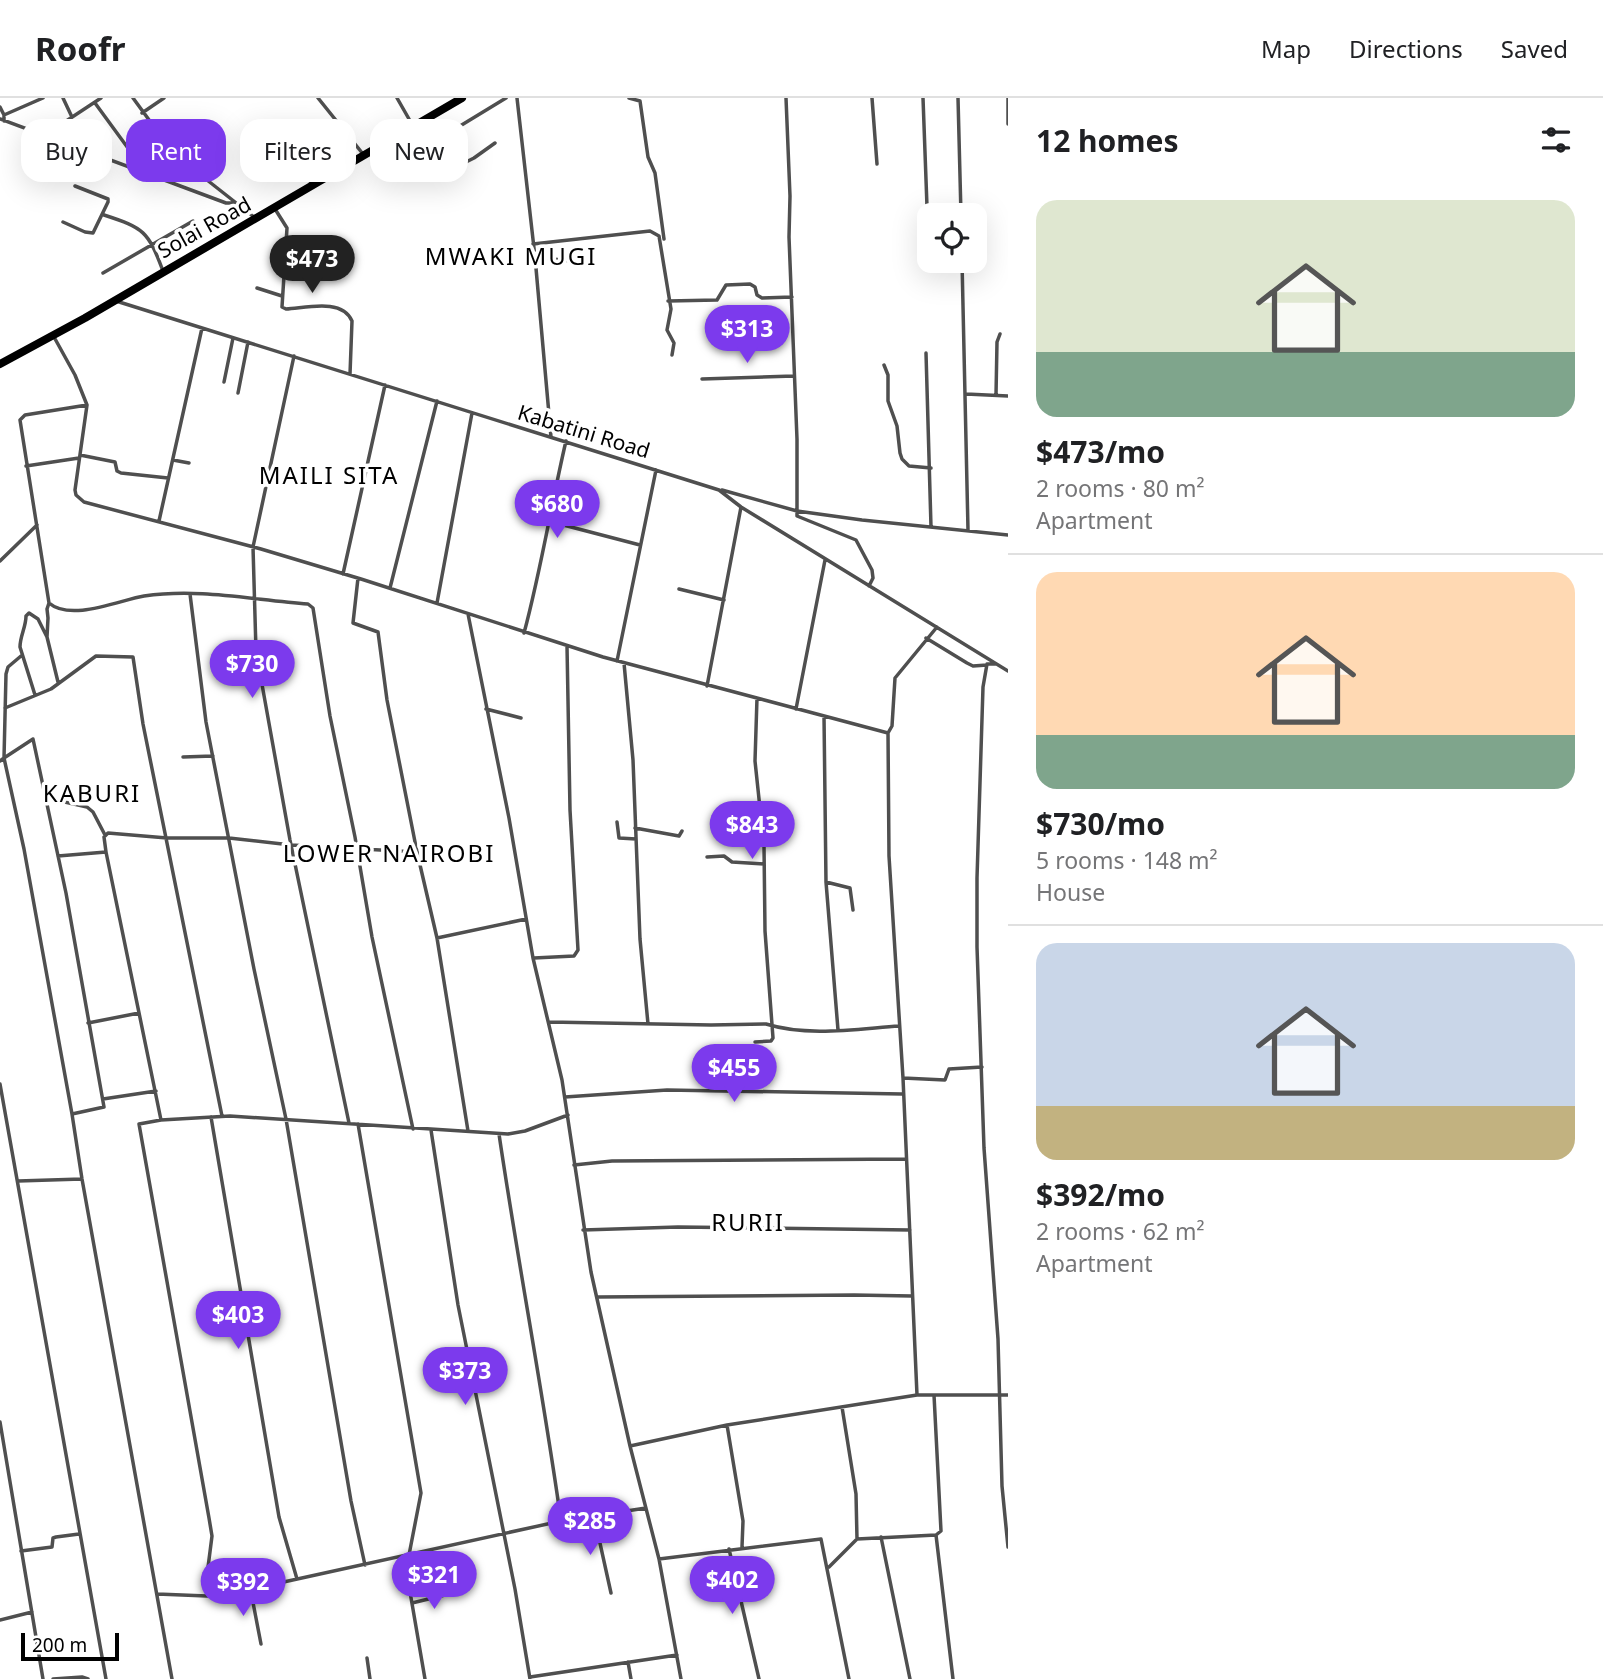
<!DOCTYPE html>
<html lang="en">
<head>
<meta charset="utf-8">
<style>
	body { margin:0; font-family:"Noto Sans",sans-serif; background:#f6f6f6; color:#202124; height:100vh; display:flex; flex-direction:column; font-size:26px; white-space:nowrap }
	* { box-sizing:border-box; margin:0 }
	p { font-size:23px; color:#757577 }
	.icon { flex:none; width:38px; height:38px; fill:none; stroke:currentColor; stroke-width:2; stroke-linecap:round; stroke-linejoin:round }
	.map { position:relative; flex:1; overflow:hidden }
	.details { display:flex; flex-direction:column; background:#fff; width:595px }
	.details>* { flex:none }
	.hud { position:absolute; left:21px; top:21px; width:665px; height:63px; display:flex; gap:14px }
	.fabs { position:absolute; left:917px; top:105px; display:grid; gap:14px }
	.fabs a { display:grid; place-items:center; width:70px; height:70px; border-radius:14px; background:#fff; box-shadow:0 7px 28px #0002; font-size:35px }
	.scale { position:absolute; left:21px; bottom:18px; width:98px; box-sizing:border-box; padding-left:7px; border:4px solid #000; border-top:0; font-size:19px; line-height:24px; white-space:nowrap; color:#000; -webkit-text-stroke:5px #fff; paint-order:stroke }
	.price { position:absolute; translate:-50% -60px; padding:0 16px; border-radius:24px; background:#7c3aed; color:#fff; font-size:23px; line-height:46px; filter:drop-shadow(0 2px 4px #0008) }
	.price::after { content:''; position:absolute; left:50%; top:42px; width:21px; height:16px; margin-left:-10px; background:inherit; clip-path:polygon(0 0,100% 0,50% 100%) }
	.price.selected { background:#222; color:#fff }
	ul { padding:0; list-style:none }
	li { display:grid; align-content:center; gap:14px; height:371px; padding:0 28px }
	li+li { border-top:2px solid #e0e0e0 }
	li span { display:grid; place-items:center; height:217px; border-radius:21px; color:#555 }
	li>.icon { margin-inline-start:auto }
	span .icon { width:126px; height:126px; fill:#fffc; stroke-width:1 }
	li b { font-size:30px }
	h2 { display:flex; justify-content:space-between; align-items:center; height:84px; padding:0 28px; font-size:30px }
	.chip { padding:0 24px; border-radius:21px; background:#fff; box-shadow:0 7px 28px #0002; font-size:24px; line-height:63px }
	.chip.selected { background:#7c3aed; color:#fff }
	header { display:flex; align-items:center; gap:42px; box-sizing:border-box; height:98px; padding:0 35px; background:#fff; border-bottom:2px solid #e0e0e0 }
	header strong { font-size:33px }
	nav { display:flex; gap:38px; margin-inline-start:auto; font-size:24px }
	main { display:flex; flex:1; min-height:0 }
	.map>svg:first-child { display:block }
</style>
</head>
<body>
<header>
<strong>Roofr</strong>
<nav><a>Map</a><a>Directions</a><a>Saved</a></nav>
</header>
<main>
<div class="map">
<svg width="1008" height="1581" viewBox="0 0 1008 1581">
	<rect width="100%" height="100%" fill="#fff"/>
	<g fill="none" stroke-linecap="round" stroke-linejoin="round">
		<path stroke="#4f4f4f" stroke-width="3.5" d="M63 0 71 17
			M133 0 174 56 254 119
			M318 0 363 56
			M397 0 413 28
			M517 0 535 159 551 339
			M629 0 640 3 648 59 655 75 664 141
			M786 0 790 98 789 139 797 341V418L856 442 872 472 873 480 869 488
			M872 0 877 66
			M923 0 929 163
			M958 0 961 117
			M1008 0V26
			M95 5 144 72
			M0 9 4 17
			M142 15 164 0
			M0 21 226 105H238
			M428 22 452 71 474 60 495 45
			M4 23V17L43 0
			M45 37 101 0
			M437 42 506 0
			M281 43 312 86
			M275 111 287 130 282 209 286 211C306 210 342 200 352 223L350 276
			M104 117C144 130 148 133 163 173
			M63 124 85 134 93 135 108 104V101L75 88
			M533 146 650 133 659 138 671 211 667 232 674 245 672 257
			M535 159 580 164
			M962 163 968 432
			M103 175 193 123
			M257 190 282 198
			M116 203 719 392 741 409 1008 573
			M668 203 717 202 726 187 750 186 755 189 757 197 762 200 792 199
			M54 239 75 277 87 307 75 392 76 397 84 404 261 451 361 481 603 559 888 635
			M926 255 931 429
			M294 258 253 449 256 553 290 742 349 1025
			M884 267 888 277V303L897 328 900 355 902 361 909 368 931 370
			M702 281 794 278
			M224 284 233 240
			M238 295 248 244
			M966 296 1008 298
			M996 297 997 244 1000 236
			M87 307 25 317 20 322 49 505C71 524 120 502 144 498 199 490 253 502 308 506L313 510 330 618 355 739 372 839 413 1031
			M80 357 115 364 117 373 121 375 168 380
			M173 362 189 365
			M26 368 79 360
			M722 392 797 413 862 422 1008 437
			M159 423 202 230
			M548 423 640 447
			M0 463 37 427
			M343 476 385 287
			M358 480 353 525 378 534 387 602 417 754 437 840 468 1033
			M390 490 437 303
			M679 491 724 502
			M190 496 206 624 254 871 286 1021 351 1403 365 1467
			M49 505 47 511 48 520 47 539 58 584
			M437 505 472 315
			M468 516 509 720 533 860 562 982 591 1174 630 1348
			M524 535C541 472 551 407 566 343
			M926 540 967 565 973 568 987 567
			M617 563 656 372
			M624 565 633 662 640 841 648 926
			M996 566H987L983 589 977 780V849L984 1050 998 1241 1002 1388 1008 1449
			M707 588 741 409
			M35 597 20 549C20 538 26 529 26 518L29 515 38 521 47 539
			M5 610 51 591 96 558 133 559 143 626 222 1018
			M486 611 521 620
			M796 611 825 462
			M824 618 826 784 838 932
			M183 659 213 658
			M0 663 4 660 6 576 8 569 21 558
			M47 700 87 709 93 714 105 737
			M617 724 619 740 636 741
			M635 730 679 738 682 733
			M106 754 161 1022
			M58 758 106 754 104 739 108 735 167 740H229L291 747 416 754
			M707 759 724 758 732 764 764 766
			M826 784 850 790 853 812
			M437 840 526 821
			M534 860 574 858 578 852 570 712 567 548
			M549 924 711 927 766 926C808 939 856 931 899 928
			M88 925 139 915
			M755 944 771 943 773 940 765 833 764 748 755 663 757 600
			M903 980 945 982 949 971 982 969
			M0 986 106 1581
			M565 999 667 992 902 996
			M103 1001 156 993
			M72 1016 104 1009 66 795 33 641 4 660 24 751 72 1016 82 1081 172 1581
			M211 1019 279 1419 297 1481
			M358 1026 421 1395 409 1457
			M431 1032 458 1207 515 1491 530 1581
			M499 1036C518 1165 543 1294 561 1423
			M574 1067 612 1063 906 1061
			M18 1083 82 1081
			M583 1132 678 1129 910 1132
			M597 1199 854 1197 912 1198
			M917 1297 903 980 889 758 888 635 892 628 895 580 937 529
			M934 1297 941 1433 936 1437 953 1581
			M842 1309 856 1396 857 1441 936 1437
			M0 1324 43 1581
			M727 1327 743 1423 742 1449
			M594 1418 611 1495
			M881 1439 910 1581
			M729 1451 759 1581
			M21 1453 52 1449 53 1440 56 1439 79 1436
			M404 1459 425 1581
			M659 1461 821 1441 849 1581
			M829 1469 857 1441
			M250 1489 261 1546
			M157 1496 207 1498 270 1487 561 1423 646 1410
			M207 1498 206 1485 212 1438 209 1420 139 1026 161 1022 230 1018 508 1036 525 1033 568 1017
			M412 1505 449 1496
			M0 1522 32 1514
			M367 1560 370 1581
			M628 1564 631 1581
			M530 1579 677 1557
			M53 1581 82 1579 88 1581
			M681 1581 659 1461 630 1348 727 1327 917 1297H1008"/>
		<path stroke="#000" stroke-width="8" d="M0 266 85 220 462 0"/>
	</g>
	<g text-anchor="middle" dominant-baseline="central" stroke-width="7" stroke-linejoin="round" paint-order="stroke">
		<g font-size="21" fill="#000" stroke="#fff">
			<text transform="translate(204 129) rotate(-29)">Solai Road</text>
			<text transform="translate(584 333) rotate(17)">Kabatini Road</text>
		</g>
		<g font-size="24" letter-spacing="2" fill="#000" stroke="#fff">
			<text x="511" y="157">MWAKI MUGI</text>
			<text x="329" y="376">MAILI SITA</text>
			<text x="92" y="694">KABURI</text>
			<text x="389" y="754">LOWER NAIROBI</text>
			<text x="748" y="1123">RURII</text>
		</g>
	</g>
</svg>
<div class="fabs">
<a><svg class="icon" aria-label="locate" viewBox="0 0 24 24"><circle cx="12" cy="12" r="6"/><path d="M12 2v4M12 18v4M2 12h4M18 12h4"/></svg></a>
</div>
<div class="scale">200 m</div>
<b class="price selected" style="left:312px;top:197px">$473</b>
<b class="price" style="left:747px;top:267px">$313</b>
<b class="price" style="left:557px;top:442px">$680</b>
<b class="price" style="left:252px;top:602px">$730</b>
<b class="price" style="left:752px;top:763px">$843</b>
<b class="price" style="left:734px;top:1006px">$455</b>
<b class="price" style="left:238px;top:1253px">$403</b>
<b class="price" style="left:465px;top:1309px">$373</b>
<b class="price" style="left:590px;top:1459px">$285</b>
<b class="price" style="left:434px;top:1513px">$321</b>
<b class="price" style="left:732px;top:1518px">$402</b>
<b class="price" style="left:243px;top:1520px">$392</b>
<div class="hud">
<a class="chip">Buy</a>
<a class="chip selected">Rent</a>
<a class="chip">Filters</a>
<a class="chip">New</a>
</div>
</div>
<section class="details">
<h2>12 homes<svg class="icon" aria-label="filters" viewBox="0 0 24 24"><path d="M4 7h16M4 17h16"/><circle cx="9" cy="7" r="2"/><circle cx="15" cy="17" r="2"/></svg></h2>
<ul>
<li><span style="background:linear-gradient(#dfe7d0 70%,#7fa58c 0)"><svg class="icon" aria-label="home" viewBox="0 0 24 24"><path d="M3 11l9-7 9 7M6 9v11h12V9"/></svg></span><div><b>$473/mo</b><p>2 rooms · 80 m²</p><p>Apartment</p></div></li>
<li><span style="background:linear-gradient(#ffd9b3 75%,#7fa58c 0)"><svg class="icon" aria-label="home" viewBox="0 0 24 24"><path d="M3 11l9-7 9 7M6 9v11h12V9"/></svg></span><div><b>$730/mo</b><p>5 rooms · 148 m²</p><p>House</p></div></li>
<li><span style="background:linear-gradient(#c9d6e8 75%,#c2b280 0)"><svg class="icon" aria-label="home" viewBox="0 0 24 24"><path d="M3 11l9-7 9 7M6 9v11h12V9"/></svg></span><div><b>$392/mo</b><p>2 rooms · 62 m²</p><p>Apartment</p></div></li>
</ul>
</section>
</main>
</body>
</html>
